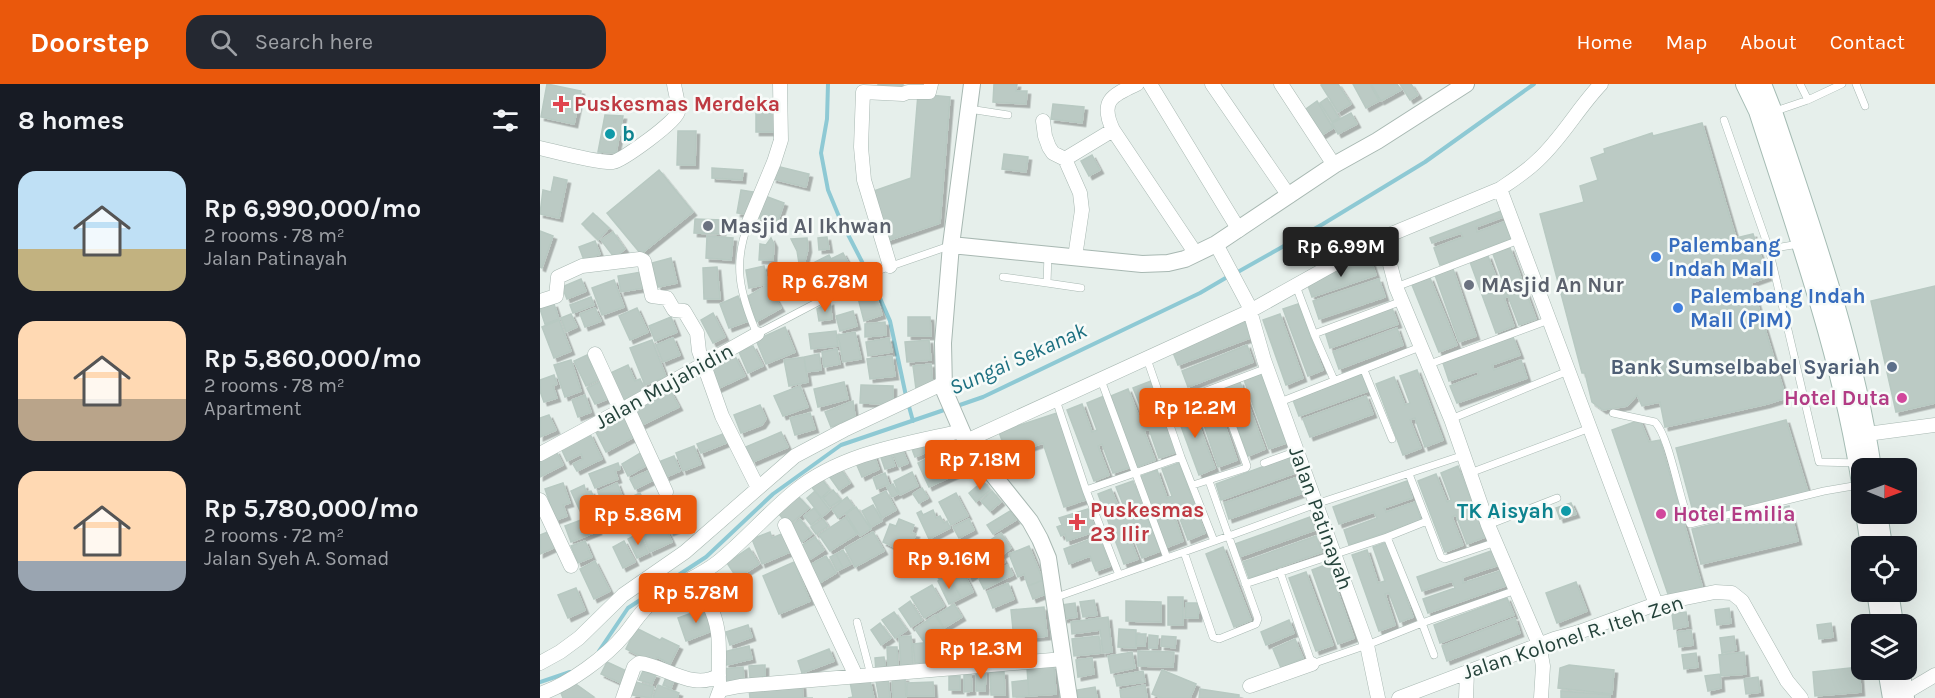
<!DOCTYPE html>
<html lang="en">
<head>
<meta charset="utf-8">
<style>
	body { margin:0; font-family:Karla,sans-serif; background:#242831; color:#f1f3f6; height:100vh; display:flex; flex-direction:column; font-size:22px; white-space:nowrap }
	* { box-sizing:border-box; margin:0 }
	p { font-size:20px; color:#9ea1a6 }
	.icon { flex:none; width:33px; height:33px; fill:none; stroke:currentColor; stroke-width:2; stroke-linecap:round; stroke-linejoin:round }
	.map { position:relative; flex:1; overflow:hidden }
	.drawer { display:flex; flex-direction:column; background:#171b24; width:540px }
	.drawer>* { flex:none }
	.needle { width:39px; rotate:91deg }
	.buttons { position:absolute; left:1311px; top:374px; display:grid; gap:12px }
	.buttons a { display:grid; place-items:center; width:66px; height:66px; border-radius:12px; background:#171b24; box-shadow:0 6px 24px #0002; font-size:30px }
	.price { position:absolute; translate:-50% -51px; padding:0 14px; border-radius:6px; background:#ea580c; color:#fff; font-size:20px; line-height:39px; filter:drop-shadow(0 2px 3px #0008) }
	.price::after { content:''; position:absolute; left:50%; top:36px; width:18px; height:14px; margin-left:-9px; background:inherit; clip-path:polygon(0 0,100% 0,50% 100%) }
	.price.on { background:#222; color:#fff }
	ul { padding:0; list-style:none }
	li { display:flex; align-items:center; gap:18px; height:150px; padding:0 18px }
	li span { display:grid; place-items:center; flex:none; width:168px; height:120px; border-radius:18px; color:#555 }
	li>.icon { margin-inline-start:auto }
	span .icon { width:72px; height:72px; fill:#fffc; stroke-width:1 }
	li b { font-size:26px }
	h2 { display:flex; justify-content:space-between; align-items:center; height:72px; padding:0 18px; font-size:26px }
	header { display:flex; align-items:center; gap:36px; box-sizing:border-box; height:84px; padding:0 30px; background:#ea580c; color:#fff }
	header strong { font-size:28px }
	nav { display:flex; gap:33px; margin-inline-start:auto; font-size:21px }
	.search { width:420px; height:54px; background:#242831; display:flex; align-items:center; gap:15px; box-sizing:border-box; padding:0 21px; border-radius:18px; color:#9ea1a6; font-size:22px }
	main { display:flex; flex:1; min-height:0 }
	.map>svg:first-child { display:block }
</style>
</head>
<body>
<header>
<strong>Doorstep</strong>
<div class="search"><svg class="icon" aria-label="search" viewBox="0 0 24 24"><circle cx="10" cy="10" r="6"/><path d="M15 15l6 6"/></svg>Search here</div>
<nav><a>Home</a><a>Map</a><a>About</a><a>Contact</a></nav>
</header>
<main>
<section class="drawer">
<h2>8 homes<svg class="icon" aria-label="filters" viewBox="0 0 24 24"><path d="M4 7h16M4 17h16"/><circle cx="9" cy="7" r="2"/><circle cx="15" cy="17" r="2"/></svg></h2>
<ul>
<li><span style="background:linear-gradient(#bfe0f5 65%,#c2b280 0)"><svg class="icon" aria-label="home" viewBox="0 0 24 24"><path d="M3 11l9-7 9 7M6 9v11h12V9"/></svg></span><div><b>Rp 6,990,000/mo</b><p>2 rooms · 78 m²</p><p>Jalan Patinayah</p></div></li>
<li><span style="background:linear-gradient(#ffd9b3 65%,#b9a48a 0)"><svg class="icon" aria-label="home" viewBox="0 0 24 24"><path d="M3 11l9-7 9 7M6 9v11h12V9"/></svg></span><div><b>Rp 5,860,000/mo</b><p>2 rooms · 78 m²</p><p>Apartment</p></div></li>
<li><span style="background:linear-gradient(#ffd9b3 75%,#9aa5b1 0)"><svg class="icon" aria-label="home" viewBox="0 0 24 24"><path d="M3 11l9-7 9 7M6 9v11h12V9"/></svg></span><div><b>Rp 5,780,000/mo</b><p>2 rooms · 72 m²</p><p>Jalan Syeh A. Somad</p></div></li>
</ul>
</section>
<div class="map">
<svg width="1395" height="614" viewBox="0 0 1395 614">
	<defs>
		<filter id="shadow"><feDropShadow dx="3.5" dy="3.5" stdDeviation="0" flood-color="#0004"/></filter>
	</defs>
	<rect width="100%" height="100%" fill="#e6efeb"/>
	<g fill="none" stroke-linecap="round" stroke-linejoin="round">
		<path stroke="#8ec9d4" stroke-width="4" d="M288 0 287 35 281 69 288 106 300 135 336 205 350 237 366 312
			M696 189 783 140 885 78 994 0
			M368 319 373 337
			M417 322 443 313 660 209 689 192
			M59 567 88 524 166 473 233 410 301 361 407 325
			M0 598 30 588"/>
	</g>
	<path fill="#bbcac4" stroke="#b8c9c2" stroke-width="1.5" filter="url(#shadow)" d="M7 0 41 7 34 40 1 33Z
		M338 0H363V7L338 5Z
		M454 0H477L476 7H487L486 20 453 18Z
		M783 0H798L811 20 798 28 781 1Z
		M813 0H830L839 17 826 24Z
		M831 0H857L861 6 841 17Z
		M860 0H871L878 11 870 16Z
		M378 10 410 13 400 139 347 157 331 108 371 94Z
		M787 14 799 34 792 38 780 19Z
		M216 15H238V48H216Z
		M777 17 793 44 782 51 766 25Z
		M513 20 544 23 542 39 511 35Z
		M811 29 817 40 798 50 792 39Z
		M65 31 83 32 76 69 58 68Z
		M1162 39 1196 154 1213 150 1228 193 1211 199 1246 314 1227 320 1125 343 1120 318 1102 322 1097 311 1087 322 1063 326 1052 318 1045 289H1042L1000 130 1044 118 1040 102 1058 96 1051 74 1065 69 1064 65 1112 49 1113 52Z
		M138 47H156L155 81H137Z
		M464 70 488 73 486 88 462 85Z
		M552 71 560 86 549 92 541 77Z
		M236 82 269 90 266 103 233 95Z
		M172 84 203 86 202 96 172 94Z
		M119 86 153 128 101 170 67 129Z
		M14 93 27 96 19 134 0 130 3 106 11 108Z
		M201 106 214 108 210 131 197 129Z
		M225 112 244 119 237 140 217 133Z
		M961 127 963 133 936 143 937 148 964 138 971 155 900 181 894 164 923 153 921 149 892 159 890 154Z
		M53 129 69 144 58 156 42 140Z
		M155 135 182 136V150L154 149Z
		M0 147 13 152 2 184 0 183Z
		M73 148 85 165 74 173 61 156Z
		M167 152 193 154 191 176 166 174Z
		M287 153 289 165 279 166 278 154Z
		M231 154 234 160 233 176H219L220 160 226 161Z
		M267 154 268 165 265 177 259 179 257 167 251 155Z
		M55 157 60 170 44 176 39 163Z
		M970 164 996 235 979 241 968 212 964 214 974 242 956 249 930 178 948 172 958 199 963 198 953 170Z
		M303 169 311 184 284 199 273 179 289 171 291 175Z
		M131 174 137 199 118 203 112 179Z
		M830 174 836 191 772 213 766 196Z
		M224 182 228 200 209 204 206 186Z
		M177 183 180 215H164L163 184Z
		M913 185 936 252 919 258 895 191Z
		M101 188 104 204 81 208 78 192Z
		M890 194 917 261 899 268 872 201Z
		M41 195 46 207 27 215 22 203Z
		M839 195 845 213 779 235 773 217Z
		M74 196 84 223 62 231 52 204Z
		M228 201 241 224 216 238 208 212Z
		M1395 202V319L1356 328 1331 217Z
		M334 205 342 231 324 237 317 210Z
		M198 212 208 237 189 244 180 220Z
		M51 213 54 221 33 229 30 221Z
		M290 218 292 235 279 237 277 225Z
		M14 220 19 235 5 240 0 225Z
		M758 220 783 286 768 292 743 225Z
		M55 224 61 237 45 243 40 230Z
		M97 224 108 248 90 256 79 232Z
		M852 224 858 240 790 264 785 248Z
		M313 227 317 242 300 247 296 232Z
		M173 229 185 253 173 259 161 236Z
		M31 230 37 243 26 248 21 234Z
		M740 230 763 294 746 301 723 236Z
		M131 233 137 248 115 257 109 242Z
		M368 233H390L391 252H368Z
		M19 236 31 267 14 274 2 243Z
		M345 238 346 251 325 253V240Z
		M705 238 710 254 638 281 632 266Z
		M245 243 255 268 226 280 216 256Z
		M857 244 863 261 799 285 793 268Z
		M296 247 298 262 271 265 269 250Z
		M315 248 321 275 303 278 298 251Z
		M973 253 980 271 952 281 954 286 981 276 987 294 917 319 910 302 939 291 938 287 909 297 903 279Z
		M133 254 140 271 123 278 116 261Z
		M349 254 352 268 328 272 326 258Z
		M112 256 126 293 105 301 90 264Z
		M389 256 391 276 367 278 365 258Z
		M707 261 713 278 648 303 642 287Z
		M213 262 223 282 208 289 199 268Z
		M297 265 300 280 284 283 282 268Z
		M279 270 281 286 266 288 264 273Z
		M47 271 52 283 58 281 64 293 46 302 34 277Z
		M195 272 205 292 177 305 167 284Z
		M352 272 355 292 330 295 327 275Z
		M264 273 268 298 249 302 244 276Z
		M31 276 41 307 25 313 14 281Z
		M391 280 393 303 376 305 373 282Z
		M88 281 95 297 100 295 105 306 81 317 68 290Z
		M877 286 903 356 885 363 875 334 870 336 881 364 863 371 836 300 854 293 865 321 870 319 860 292Z
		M721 290 746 359 729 365 704 296Z
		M822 290 828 307 759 332 753 316Z
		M14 291 17 300 13 302 17 314 4 318 0 307V296Z
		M64 296 72 313 55 320 47 304Z
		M611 297 637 368 619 374 609 345 604 347 615 376 597 383 571 312 588 305 599 333 604 331 593 304Z
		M304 298 308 315 278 323 274 305Z
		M700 298 725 365 708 372 683 304Z
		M321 301 353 302V320L320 319Z
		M260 302 268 323 243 332 234 312Z
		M130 306 139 323 102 341 94 324Z
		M674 310 697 376 678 383 656 317Z
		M45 311 51 328 38 333 32 316Z
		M564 312 591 383 573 389 562 360 558 362 569 391 554 397 527 326 542 320 552 348 557 346 547 319Z
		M826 312 833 330 770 353 763 335Z
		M313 317 315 333 291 343 285 328Z
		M651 320 675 384 659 391 635 326Z
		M220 321 226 335 222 341 201 349 194 331Z
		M86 327 98 351 66 368 54 344Z
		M270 329 275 345 255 351 250 334Z
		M517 329 545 416 524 423 503 359 467 371 459 348Z
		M9 331 16 346 0 353V334Z
		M1100 336 1109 358 1120 356 1162 502 1129 513 1072 346Z
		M1246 336 1268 408 1155 435 1136 364Z
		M241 348 248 363 213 378 206 363Z
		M50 350 62 375 37 387 33 380 43 375 41 370 27 377 21 364Z
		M183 350 186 359 161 369 157 360Z
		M393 350 399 363 375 373 370 360Z
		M154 362 161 380 143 387 136 369Z
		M361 363 368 379 359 383 352 367Z
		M349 364 355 382 345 385 339 368Z
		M407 364 419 389 389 403 378 379Z
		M16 367 23 381 0 393V376Z
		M102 368 109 380 88 392 82 380Z
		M334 371 339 385 322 393 316 379Z
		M134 372 140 387 126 393 125 389 120 390 116 379Z
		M749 373 755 389 681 416 676 400Z
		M78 379 80 385 75 387 78 395 55 404 49 390Z
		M639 379 665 449 648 456 637 427 633 428 643 457 625 464 599 393 617 386 627 414 632 412 622 385Z
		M918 382 945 453 927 460 916 431 912 433 923 461 905 468 878 397 896 390 907 418 911 416 901 389Z
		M300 384 310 399 299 406 289 392Z
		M112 385 116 395 95 405 90 395Z
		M372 388 378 402 360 411 354 397Z
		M345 389 349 400 337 405 333 394Z
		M280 393 290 406 281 414 270 401Z
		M758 393 763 409 689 435 684 419Z
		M443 397 450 406 436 418 429 409Z
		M593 397 620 467 602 474 591 445 587 447 598 475 584 480 558 410 571 405 582 432 587 430 576 403Z
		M867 397 872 414 844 424 846 428 875 418 881 436 809 461 804 446 837 434 834 428 799 440 793 423Z
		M23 399 30 419 23 421 27 432 16 436 5 405Z
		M77 399 83 414 64 423 58 408Z
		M353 400 358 410 352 413 347 403Z
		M44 401 46 408 51 407 57 420 41 429 31 407Z
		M382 404 388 414 379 419 373 410Z
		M293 406 301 416 290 423 283 414Z
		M275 407 290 426 282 433 267 414Z
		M346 407 356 426 342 434 332 414Z
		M452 407 461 418 450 427 441 417Z
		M100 409 110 430 86 441 79 428 88 424 84 416Z
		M416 409 428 432 411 441 399 418Z
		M258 412 269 424 249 441 238 429Z
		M307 413 314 423 298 434 292 425Z
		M1031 419 1036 430 1020 435 1016 424Z
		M128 421 140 444 130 448 119 422Z
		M333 421 342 437 331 443 322 427Z
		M1249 422 1258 457 1161 480 1152 445Z
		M316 423 331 445 320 452 306 430Z
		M274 424 281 433 271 441 264 432Z
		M548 425 556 447 527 457 525 450 521 452 517 443 522 441 519 434Z
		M393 426 396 434 400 432 404 439 407 437 410 444 389 455 377 429 381 427 383 431Z
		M470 427 476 436 453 450 447 441Z
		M119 430 132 458 110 468 102 449 112 444 109 435Z
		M52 432 58 447 31 458 25 442Z
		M306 433 317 450 290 467 279 451Z
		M770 433 775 446 699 473 695 460Z
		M260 435 272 450 262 458 250 443Z
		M283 435 288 442 276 450 271 443Z
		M359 435 374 441 371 449 376 450 368 469 343 458 350 440 356 442Z
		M429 435 434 446 419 454 413 443Z
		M13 446 20 461 0 470V451Z
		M230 448 232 454 244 449 252 467 222 480 212 455Z
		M333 448 344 467 315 483 305 464Z
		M99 449 108 469 97 474 88 455Z
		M461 449 471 464 462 471 452 455Z
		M559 452 570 482 556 487 550 472 529 480 524 465Z
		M776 452 782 468 709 494 703 478Z
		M275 453 284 466 266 478 258 464Z
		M452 456 465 478 449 487 436 465Z
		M45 457 52 473 38 479 31 462Z
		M84 457 95 478 83 484 73 463Z
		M847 458 873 533 860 538 849 509 845 510 855 541 839 547 812 471 827 466 838 499 845 497 833 463Z
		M415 462 426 477 399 495 388 479Z
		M489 462 503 496 488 502 484 490 478 493 469 470Z
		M683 463 711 536 694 543 666 470Z
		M209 464 219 480 197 494 187 479Z
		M303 466 311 480 303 484 296 470Z
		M954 466 959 481 923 493V499L960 487 965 502 888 529 883 515 915 504 912 497 882 507 877 493Z
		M296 470 303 484 297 487 290 473Z
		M439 471 446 484 429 494 422 482Z
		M286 472 296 489 278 500 268 482Z
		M55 477 70 507 54 515 40 485Z
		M254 478 270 517 239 530 223 492Z
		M788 480 814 554 798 560 772 486Z
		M468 481 473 491 444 505 439 495Z
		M422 485 433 508 421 514 409 491Z
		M766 488 793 561 776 567 749 494Z
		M409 491 421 514 409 520 398 497Z
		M503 496 508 509 493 515 488 502Z
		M1036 498 1047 527 1017 539 1006 509Z
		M468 499 474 515 453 524 447 508Z
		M392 501 404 522 384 534 371 513Z
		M36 504 45 526 28 534 18 511Z
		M628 513H643V541H628Z
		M967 514 974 531 900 559 894 541Z
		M554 516 557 531 543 533 540 518Z
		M370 517 382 536 371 543 359 525Z
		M586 517 621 518V538L586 537Z
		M535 519 537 533 524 535 522 521Z
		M646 519H659L658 534H645Z
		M414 520 422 533 404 544 397 531Z
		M504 523 507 552 489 554 491 574 476 575 471 526Z
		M166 524 174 546 146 557 138 534Z
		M1189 524 1191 539 1177 541 1175 526Z
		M354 528 367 546 355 554 342 536Z
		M1146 528 1148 542 1134 545 1132 530Z
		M395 531 404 545 384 558 375 545Z
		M568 533 572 568 563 569 560 546 532 550 531 538Z
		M975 534 980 549 907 577 902 562Z
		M749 536 754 549 726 561 721 548Z
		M340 539 351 554 341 561 331 546Z
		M1291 539 1293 553 1279 555 1277 541Z
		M208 541 212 553 190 561 186 548Z
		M96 544 120 556 122 554 139 562 130 580 117 573 114 579 86 565Z
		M579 545 596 546V564L578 563Z
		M1151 546 1153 561 1139 563 1137 548Z
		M597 550H606L605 562H596Z
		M609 551 618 552 617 564H609Z
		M371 552 373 581H361L359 553Z
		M559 552 561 569 534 572 532 555Z
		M622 552 636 553 635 564 621 562Z
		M1194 552 1196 566 1182 569 1180 554Z
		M755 555 763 574 741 584 733 565Z
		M414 556 416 576 375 579 373 560Z
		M209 562 212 575 186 581 183 568Z
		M347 563H357L358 584H348Z
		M289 565 294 577 262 589 258 577Z
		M598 567 634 568 633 583 598 582Z
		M592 568 595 584 571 589 568 572Z
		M1204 568 1206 590 1181 592 1179 571Z
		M1156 569 1158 583 1144 585 1142 571Z
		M344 573 346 587 336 588 335 574Z
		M552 574 554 590 538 593 536 576Z
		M67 578 89 588 83 600 61 590Z
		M225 581V593L210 594 209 582Z
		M1029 581 1074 586 1072 610 1018 604 1020 584Z
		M514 582 516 610 489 612 487 584Z
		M203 583 204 598 184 600 182 585Z
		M1319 583 1321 608 1275 612 1273 588Z
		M436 586H446L445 607H436Z
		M622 586 656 600 650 614H622L612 610Z
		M103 587 116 591 112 600 99 596Z
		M603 587 605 598 577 602 575 592Z
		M424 588H431L432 607 424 608Z
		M450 588H464L465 611H451Z
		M1180 590 1181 604 1168 607 1165 592Z
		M127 591 135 594 131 604 123 601Z
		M409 592H420V606H409Z
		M1218 593 1220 608 1206 610 1204 595Z
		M365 594 366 614H353L352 595Z
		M348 595 350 614H339L336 597Z
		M488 596 489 612 473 613 472 598Z
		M330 597 334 614H308L313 613 310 598Z
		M33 598 54 613 53 614H23L21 609Z
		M96 598 114 603 111 614 92 611Z
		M393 598 394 612H367V599Z
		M118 601 139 609 137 614H113Z
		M262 601 263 614H273H210L209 605Z
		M605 601 607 614H581L580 606Z
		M555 603 557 614H538L537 606Z
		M660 605 699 611V614H659Z
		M1021 607 1070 611V614H1021Z"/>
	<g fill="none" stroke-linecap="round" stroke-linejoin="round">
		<defs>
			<path id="service" d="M1260 0 1268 16
				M1316 0 1325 22
				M429 25 468 31
				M1233 28 1268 16 1302 0
				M1184 36 1229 165 1279 378 1318 379
				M209 138C192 180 200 210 217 250L337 187 409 162
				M1229 165 1259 160
				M463 193 507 199 508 170
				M507 199 541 204
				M756 202 774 250 794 296
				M856 203 979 156
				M774 250 862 217
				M607 275 641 373 674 457
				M887 281 1009 236
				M824 286 852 355
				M561 296 627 474
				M516 316 546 406 641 373
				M637 318 727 284
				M740 318 880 263
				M1073 329 1115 338C1130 354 1139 415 1150 440L1284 407 1319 401
				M911 335 1028 287
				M724 379 757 367
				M930 389 1050 344
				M869 390 901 473 905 475 956 458
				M653 401 706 384 707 382 678 303
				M546 406 579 491
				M948 441 1017 414
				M644 468 673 553 679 555 716 540 718 535 669 397
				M740 488 772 580 827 561 882 539 847 453
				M705 500 847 453 887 437
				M514 514 689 452 776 420 924 371
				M317 538 331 591
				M894 571 882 539 976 506"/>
			<path id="minor" d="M610 0 699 146
				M672 0 749 112
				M741 0 794 81
				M503 37 505 52 509 63 513 69 525 75 540 109 542 126 535 173
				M573 46C559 16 573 11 597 0
				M0 64C17 68 57 79 73 78 83 76 137 37 138 28 139 19 135 8 134 0
				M525 75 573 46 656 170
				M960 105C973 96 987 87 998 76 1022 54 1038 24 1061 0
				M209 138 234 78 241 56 240 0
				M843 154 856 203 911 335 948 441 999 560 1003 582 1001 614
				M676 160 708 220 724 276 827 561 838 614
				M350 182 324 96 321 63 323 8 363 10 368 8H389L391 0
				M0 217 16 212 18 193 42 182 100 175 104 177 112 212 127 214 134 226 144 227 157 249 159 267 182 332 218 404
				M55 270 81 327
				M87 323 126 408
				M1327 350 1395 341
				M426 357 710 227 837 156 960 105 1116 520
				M0 370 87 323 217 250
				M0 416 31 482
				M245 441 316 592
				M168 518C183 547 178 567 179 598
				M0 579 20 568 39 554 83 511 145 468 255 372 304 346 404 299
				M710 602 772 580
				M0 610C29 600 66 573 85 550 94 539 101 527 112 518 132 502 158 494 178 478 205 456 228 429 255 407 302 369 365 360 422 347
				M1358 613 1395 591
				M83 614 94 583 99 579C124 581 154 608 179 591
				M177 614 180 606 200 602 524 575
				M859 614 1014 555 1039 548 1116 520 1175 508 1192 509 1202 517 1247 597 1261 614
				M926 614 927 588"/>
			<path id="tertiary" d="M432 0 411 161 403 259 404 306 426 357 490 437 500 455 508 474 529 614
				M411 161 602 180 628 179 645 175 676 160 794 81 837 57 926 0"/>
			<path id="secondary" d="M1205 0 1218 27C1258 152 1303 276 1322 406
				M1222 0 1233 28C1272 145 1314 262 1332 384
				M1325 429 1330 462
				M1338 429 1343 462
				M1336 507 1341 540
				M1349 507 1354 540
				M1347 585 1352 614
				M1360 585 1365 614"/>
		</defs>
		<use href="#service" stroke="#a8b8b2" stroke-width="8"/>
		<use href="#minor" stroke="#a8b8b2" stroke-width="15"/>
		<use href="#tertiary" stroke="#a8b8b2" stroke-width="18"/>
		<use href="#secondary" stroke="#a4bbb3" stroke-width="20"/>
		<use href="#service" stroke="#fff" stroke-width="7"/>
		<use href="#minor" stroke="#fff" stroke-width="14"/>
		<use href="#tertiary" stroke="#fff" stroke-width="16"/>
		<use href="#secondary" stroke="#fff" stroke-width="18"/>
	</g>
	<g fill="#e0444e" stroke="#f7fbf9" stroke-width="2">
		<path d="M18 11h6v6h6v6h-6v6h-6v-6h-6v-6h6z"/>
		<path d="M534 429h6v6h6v6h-6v6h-6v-6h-6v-6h6z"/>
	</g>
	<g fill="#0f9aa8" stroke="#f7fbf9" stroke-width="2">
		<circle cx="70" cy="50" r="6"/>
		<circle cx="1026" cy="427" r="6"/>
	</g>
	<g fill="#6b7280" stroke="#f7fbf9" stroke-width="2">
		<circle cx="168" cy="142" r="6"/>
		<circle cx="929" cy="201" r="6"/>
	</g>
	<g fill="#3f7fe0" stroke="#f7fbf9" stroke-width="2">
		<circle cx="1116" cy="173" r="6"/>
		<circle cx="1138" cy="224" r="6"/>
	</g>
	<circle fill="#5c6f8a" stroke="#f7fbf9" stroke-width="2" cx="1352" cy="283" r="6"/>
	<g fill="#d1479c" stroke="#f7fbf9" stroke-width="2">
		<circle cx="1362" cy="314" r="6"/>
		<circle cx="1121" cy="430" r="6"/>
	</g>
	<g text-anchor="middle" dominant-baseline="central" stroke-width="5" stroke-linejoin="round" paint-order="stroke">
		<g font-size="21" font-weight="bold" fill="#be3a42" stroke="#f7fbf9" text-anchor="start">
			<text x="34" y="20">Puskesmas Merdeka</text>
			<text x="550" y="426">Puskesmas<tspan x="550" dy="24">23 Ilir</tspan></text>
		</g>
		<g font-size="21" font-weight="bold" fill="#0d838f" stroke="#f7fbf9" text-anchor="start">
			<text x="82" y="50">b</text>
			<text x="1014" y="427" text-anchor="end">TK Aisyah</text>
		</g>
		<g font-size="21" font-weight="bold" fill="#5b616d" stroke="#f7fbf9" text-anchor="start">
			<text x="180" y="142">Masjid Al Ikhwan</text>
			<text x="941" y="201">MAsjid An Nur</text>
		</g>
		<g font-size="21" font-weight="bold" fill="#366cbe" stroke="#f7fbf9" text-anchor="start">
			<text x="1128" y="161">Palembang<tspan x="1128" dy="24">Indah Mall</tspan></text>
			<text x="1150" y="212">Palembang Indah<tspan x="1150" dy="24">Mall (PIM)</tspan></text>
		</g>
		<g font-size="21" font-weight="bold" fill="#4e5e75" stroke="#f7fbf9" text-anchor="end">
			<text x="1340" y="283">Bank Sumselbabel Syariah</text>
		</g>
		<g font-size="21" fill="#24423a" stroke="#f7fbf9">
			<text transform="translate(124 302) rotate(-29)">Jalan Mujahidin</text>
			<text transform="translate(781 434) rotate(70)">Jalan Patinayah</text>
			<text transform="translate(1033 553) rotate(-18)">Jalan Kolonel R. Iteh Zen</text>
		</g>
		<g font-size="21" font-weight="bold" fill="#b23c85" stroke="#f7fbf9" text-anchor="end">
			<text x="1350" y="314">Hotel Duta</text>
			<text x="1133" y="430" text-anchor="start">Hotel Emilia</text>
		</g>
		<g font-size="22" font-style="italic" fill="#1c6f80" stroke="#f7fbf9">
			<text transform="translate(478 275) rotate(-24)">Sungai Sekanak</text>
		</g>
	</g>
</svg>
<div class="buttons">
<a><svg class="needle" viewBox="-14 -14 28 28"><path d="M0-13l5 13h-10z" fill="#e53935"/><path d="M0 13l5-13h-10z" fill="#9ea1a6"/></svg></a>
<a><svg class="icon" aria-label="locate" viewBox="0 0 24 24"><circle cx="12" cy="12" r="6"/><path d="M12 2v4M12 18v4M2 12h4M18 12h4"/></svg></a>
<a><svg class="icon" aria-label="layers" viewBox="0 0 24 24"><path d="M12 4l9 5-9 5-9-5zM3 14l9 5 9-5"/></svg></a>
</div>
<b class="price on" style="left:801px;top:194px">Rp 6.99M</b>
<b class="price" style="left:285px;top:229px">Rp 6.78M</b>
<b class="price" style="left:655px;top:355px">Rp 12.2M</b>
<b class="price" style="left:440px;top:407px">Rp 7.18M</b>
<b class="price" style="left:98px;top:462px">Rp 5.86M</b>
<b class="price" style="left:409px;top:506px">Rp 9.16M</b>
<b class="price" style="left:156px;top:540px">Rp 5.78M</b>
<b class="price" style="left:441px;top:596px">Rp 12.3M</b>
</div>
</main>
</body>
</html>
